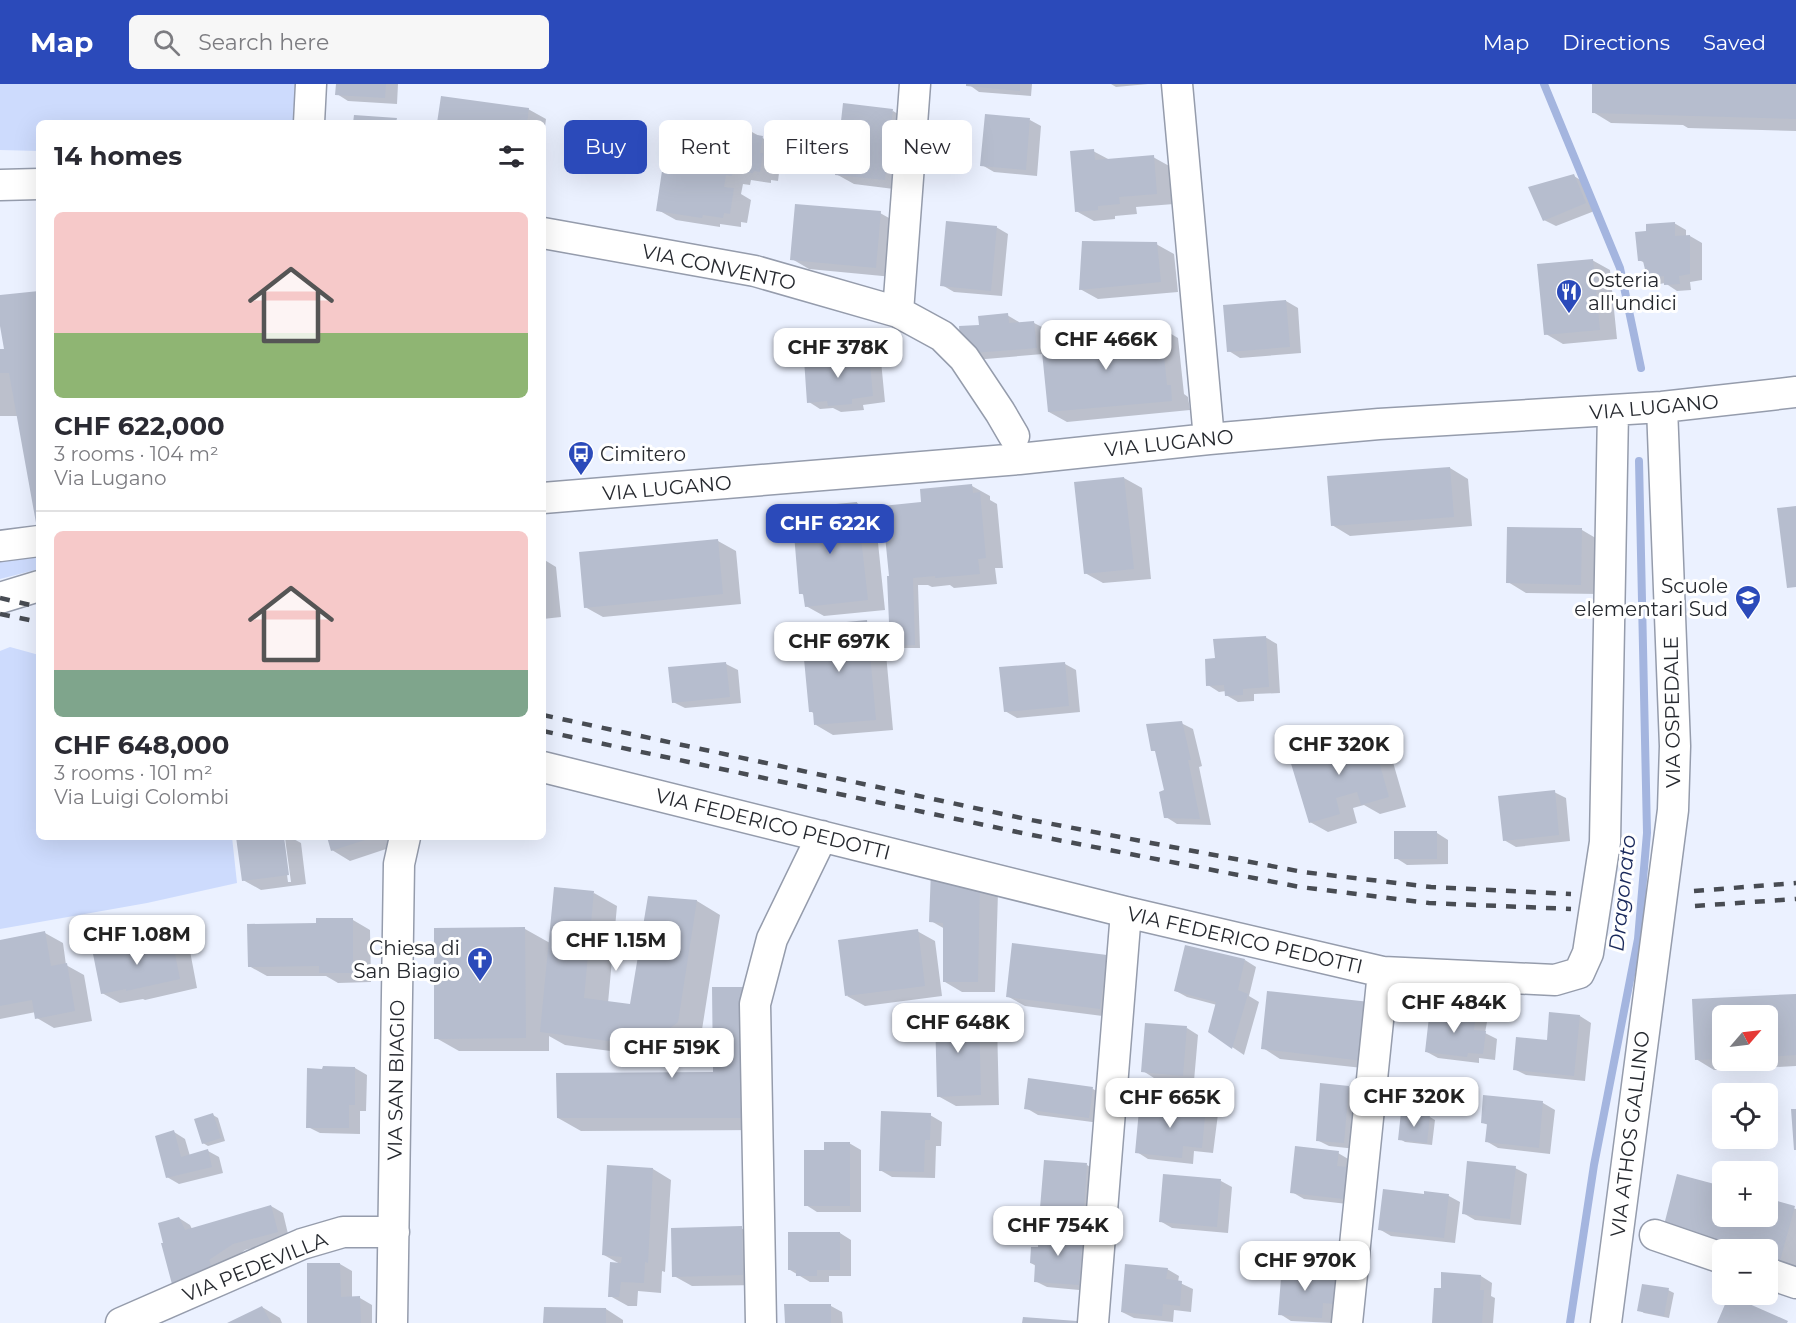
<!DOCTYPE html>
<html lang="en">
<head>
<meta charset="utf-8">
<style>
	body { margin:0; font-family:Montserrat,sans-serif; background:#f7f7f7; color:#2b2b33; height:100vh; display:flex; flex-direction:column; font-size:22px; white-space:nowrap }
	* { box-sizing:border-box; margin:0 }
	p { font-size:20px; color:#7c7c81 }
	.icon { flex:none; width:33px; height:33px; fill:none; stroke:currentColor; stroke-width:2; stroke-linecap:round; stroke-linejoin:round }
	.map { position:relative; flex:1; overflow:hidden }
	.side { position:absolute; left:36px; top:36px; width:510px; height:720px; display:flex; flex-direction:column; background:#fff; border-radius:9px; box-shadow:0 6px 24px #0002 }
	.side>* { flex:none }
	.top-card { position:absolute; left:564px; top:36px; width:570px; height:54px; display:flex; gap:12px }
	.needle { width:39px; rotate:62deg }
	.fabs { position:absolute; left:1712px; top:921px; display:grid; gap:12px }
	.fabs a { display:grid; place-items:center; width:66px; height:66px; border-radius:9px; background:#fff; box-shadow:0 6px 24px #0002; font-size:30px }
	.price { position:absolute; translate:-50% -51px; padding:0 14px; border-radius:12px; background:#fff; color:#222; font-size:20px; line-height:39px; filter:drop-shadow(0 2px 3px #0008) }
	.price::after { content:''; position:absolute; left:50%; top:36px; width:18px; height:14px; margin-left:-9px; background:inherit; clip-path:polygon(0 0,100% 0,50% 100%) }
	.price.selected { background:#2b4aba; color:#fff }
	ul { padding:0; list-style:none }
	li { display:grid; align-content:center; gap:12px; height:318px; padding:0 18px }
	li+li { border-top:2px solid #e1e1e2 }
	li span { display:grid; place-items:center; height:186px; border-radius:9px; color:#555 }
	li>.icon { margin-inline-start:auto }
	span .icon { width:108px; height:108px; fill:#fffc; stroke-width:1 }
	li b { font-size:26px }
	h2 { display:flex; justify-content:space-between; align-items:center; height:72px; padding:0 18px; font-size:26px }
	.tag { padding:0 21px; border-radius:9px; background:#fff; box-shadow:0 6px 24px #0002; font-size:21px; line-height:54px }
	.tag.selected { background:#2b4aba; color:#fff }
	header { display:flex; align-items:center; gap:36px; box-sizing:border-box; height:84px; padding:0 30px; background:#2b4aba; color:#fff }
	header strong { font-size:28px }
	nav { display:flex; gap:33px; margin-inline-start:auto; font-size:21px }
	.search { width:420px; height:54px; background:#f7f7f7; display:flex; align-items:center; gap:15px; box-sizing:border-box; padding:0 21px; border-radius:9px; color:#7c7c81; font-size:22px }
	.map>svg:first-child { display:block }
</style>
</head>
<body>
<header>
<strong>Map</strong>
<div class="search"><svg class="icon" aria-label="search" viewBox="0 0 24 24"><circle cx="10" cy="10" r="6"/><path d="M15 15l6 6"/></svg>Search here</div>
<nav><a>Map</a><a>Directions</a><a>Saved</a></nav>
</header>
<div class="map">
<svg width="1796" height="1239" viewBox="0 0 1796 1239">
	<rect width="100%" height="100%" fill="#ebf1ff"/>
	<path fill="#cddbfd" d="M0 0H295L293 39H39V67L0 66Z
		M39 464V485L0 495V470Z
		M10 563 39 571V753H232L237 799 147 819 0 845V567Z"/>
	<path fill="#0003" fill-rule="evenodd" d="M337 0H398L397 20 348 17 337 10Z
		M968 0H1032L1031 12 979 8Z
		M1111 0H1148L1116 3Z
		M1594 0H1796V47L1688 44 1683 41 1611 39 1593 28Z
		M528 25 546 35 543 58V39H439Z
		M893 27 910 37 902 106 854 100 836 90Z
		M1030 36 1041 42 1037 92 994 88 982 81Z
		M752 48 780 64 778 79 780 81 778 97 771 96V99L751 96 750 101 743 100 741 110 751 116 747 139 741 138V143L720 140V143L676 136 658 126 710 55Z
		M1093 67 1110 76 1153 73 1171 83 1174 120 1136 123 1137 130 1115 132V135L1094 137 1076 127Z
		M1574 92 1585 99 1597 126 1556 142 1544 136Z
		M880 129 898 139 893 193 809 185 792 175Z
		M1674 139 1686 146V152H1690L1702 159V196L1690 198 1691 206 1677 207 1665 199 1660 200 1648 193 1645 179 1639 176 1648 149Z
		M996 143 1008 150 1002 212 954 208 942 201Z
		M1156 160 1174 170 1178 208 1098 215 1080 205Z
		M1592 176 1610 186 1617 255 1563 260 1546 250Z
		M39 208 18 332H0V266H6L0 234V213Z
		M1286 217 1298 224 1301 269 1240 274 1229 267Z
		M1007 231 1019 238V240L1034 239 1046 245 1047 259 1078 256 1096 250 1102 254 1141 250 1161 244 1178 254 1184 310 1188 313 1190 326 1067 338 1049 328 1043 270 974 276 981 242Z
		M869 271 881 277 885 318 863 321 864 326 841 328 833 324 820 325 809 318Z
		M1450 384 1468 395 1472 442 1350 452 1332 441Z
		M1124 394 1142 404 1151 495 1103 499 1085 489Z
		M972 402 990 412V416L997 420 1003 484H995L997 500 954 504 950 501 932 503 928 501H918L920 564H897L892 561 922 420Z
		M857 419 875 430 885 526 824 532 806 522 805 512 801 509Z
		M1582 446 1599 456V510L1526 509 1508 498Z
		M718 457 736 467 741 520 603 533 585 523Z
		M543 475 556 483 561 533 543 535Z
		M867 538 884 548 893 646 833 651 816 641 815 630 810 627Z
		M1265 553 1277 560 1280 609 1254 610V617L1238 618 1226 611V607L1219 608 1208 601 1216 576Z
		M726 580 738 586 741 619 685 624 673 618Z
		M1065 580 1076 586 1080 628 1017 634 1005 627Z
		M1181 639 1193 645 1202 682 1199 683 1211 741 1177 740 1166 733 1165 707 1157 668 1153 666Z
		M1370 651 1388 661 1406 723 1380 730 1364 721 1353 724 1357 739 1328 748 1310 738Z
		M1554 708 1566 714 1570 757 1516 763 1504 756Z
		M1437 749 1448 756V780L1407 781 1396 774Z
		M237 753H290L301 759 306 800 261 806 243 796ZM282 754H285L291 798H288Z
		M328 753H410V757L350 777 332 766Z
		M933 789 998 808 995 908H962L945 898V845L931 837Z
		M594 809 617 822 608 919 632 922 649 813 697 817 720 831 701 952 671 975 565 961 549 952V967H459L436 954 435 845H525L550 859Z
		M353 836 370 846 371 898 338 899 326 892H267L249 882Z
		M917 847 935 857 942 912 865 922 847 912Z
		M45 849 63 859 66 881 84 891 92 937 54 944 37 934 36 928 0 935V857Z
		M172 856 190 867 197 904 145 916 143 915 120 919 102 909Z
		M1106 873 1124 883 1118 934 1025 922 1007 912Z
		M1245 876 1256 883 1249 912 1259 918 1244 971 1210 948 1217 921 1187 913 1176 907Z
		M1269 909 1381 986 1280 975 1263 964Z
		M1796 911V982L1714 986 1696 975 1693 916ZM1722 932H1767V976H1722Z
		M770 918 771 1046 581 1047 558 1034 714 989Z
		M979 929 997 939 999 1021 956 1022 938 1012Z
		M1475 931 1487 938 1485 949 1497 955 1495 976 1479 974V979L1438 974 1427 968Z
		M1580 932 1591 939 1585 997 1526 991 1514 985Z
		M1187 944 1198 951 1194 997 1154 994 1143 987Z
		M355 984 367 991 366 1027H360V1050L320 1049 308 1043Z
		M1322 1001 1349 1003 1361 1010 1356 1065 1329 1062 1317 1056Z
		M1093 1005 1104 1011 1100 1039 1038 1031 1026 1024Z
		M1485 1013 1543 1019 1555 1026 1550 1070 1498 1064 1486 1057 1488 1041 1482 1038Z
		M1155 1018 1206 1024 1218 1030 1213 1069 1194 1067 1193 1080 1148 1075 1137 1068 1154 1029Z
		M213 1031 218 1034 225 1057 208 1062 203 1059Z
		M930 1031 942 1038 941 1062H936L935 1094 892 1093 880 1086Z
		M1430 1033 1435 1036 1432 1061 1405 1058 1400 1055Z
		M174 1048 185 1055 190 1072 208 1067 219 1073 223 1089 179 1100 167 1093Z
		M849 1059 861 1066V1128H817L806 1121Z
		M1338 1069 1350 1076 1356 1121 1304 1115 1292 1108Z
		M1087 1081 1098 1088 1095 1133 1054 1130 1042 1123Z
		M1515 1084 1527 1090 1521 1141 1475 1136 1463 1129Z
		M653 1085 671 1096 665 1188 662 1187 661 1209 638 1207 637 1222H628L610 1212 620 1180 604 1171Z
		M1679 1092 1722 1104V1132H1767V1116L1796 1125V1186L1767 1178V1166H1722L1682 1155 1664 1145Z
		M1221 1097 1232 1103 1228 1149 1172 1144 1160 1137Z
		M1425 1112H1449L1460 1118 1455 1159 1391 1152 1379 1145Z
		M271 1122 283 1129 289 1154 245 1166 186 1210 165 1161 179 1134 190 1141 192 1145Z
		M741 1144 759 1154 760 1201 692 1202 674 1192Z
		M1040 1145 1083 1149 1095 1156 1090 1207 1047 1203 1035 1197 1036 1182 1031 1179 1039 1165Z
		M840 1149 851 1156V1192H829V1198H810L790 1186Z
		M340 1180 352 1187V1214H360L372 1221V1239H309Z
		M1167 1185 1179 1192 1178 1198 1193 1205 1191 1228 1174 1226 1173 1238 1134 1234 1122 1228Z
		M1335 1188 1346 1195 1334 1239 1291 1237 1280 1230Z
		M1481 1192 1492 1199 1491 1212 1495 1214 1493 1239H1434L1442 1206Z
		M1668 1206 1674 1209 1669 1234 1644 1229 1639 1226Z
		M831 1222 842 1228 843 1239H786Z
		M262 1223 280 1234 282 1239H231Z
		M606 1225 623 1236V1239H545Z"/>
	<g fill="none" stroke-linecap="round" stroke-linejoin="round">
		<path stroke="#a4b5df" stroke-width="8" d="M1544 0 1620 184 1641 284
			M1570 1239 1594 1081 1638 855 1647 749 1639 377"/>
	</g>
	<path fill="#b6bdce" d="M336 0H386L385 14 335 11Z
		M966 0H1020V7L966 2Z
		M1592 0H1796V35L1592 29Z
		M441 12 529 24 527 39H437Z
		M843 19 893 25 885 96 835 91Z
		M985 30 1030 34 1026 86 980 82Z
		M354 31 397 34 396 39H353Z
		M717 41 752 46 751 50 763 52 760 69H763L760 88 754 87 753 89 733 87 732 92 726 91 724 103 734 104 730 130 724 129 723 134 703 131 702 134 656 127 668 47 709 53 710 46 716 47Z
		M1094 65 1095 76 1154 71 1157 110 1119 113 1120 120 1098 122V126L1075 128 1070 67Z
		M1574 90 1586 119 1543 137 1528 103Z
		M795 120 881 127 876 184 790 176Z
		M946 137 997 142 991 207 940 202Z
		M1675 138V152L1690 151V190L1679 192 1680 200 1664 201V192L1647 194 1643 177H1638L1635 148 1646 147V140Z
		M1082 157 1157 158 1161 198 1079 206Z
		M1593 175 1600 246 1544 251 1537 180Z
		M39 207V450H38L9 289H0V265H4L0 242V211Z
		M1286 216 1290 263 1227 268 1223 221Z
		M1008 229 1009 239 1034 237 1037 264 961 270 959 242 979 241 978 232Z
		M1161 242 1167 301H1171L1172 317 1048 328 1042 268H1047L1045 258 1076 255 1075 251 1096 249 1097 253 1139 249V244Z
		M869 269 873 312 852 315V320L828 322 827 317 807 319 804 275Z
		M1450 383 1454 433 1331 442 1327 392Z
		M1124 393 1134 485 1084 490 1074 398Z
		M972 400 973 409 980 408 986 474 978 475 980 490 935 494V492L913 494 915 561 890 562 887 492H889L882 422 921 418 920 405Z
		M857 418 868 516 805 523 803 510H799L793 438H796L794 424Z
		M1796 422V503L1787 504 1777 424Z
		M1507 443 1582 444 1581 501 1506 499Z
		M718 455 723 510 584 524 579 468Z
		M867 536 876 636 814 641 813 628H809L802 554 806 553 805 542Z
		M1266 552 1269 603 1243 605V611L1225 612 1224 601 1206 602 1205 575 1215 574 1213 555Z
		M726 578 730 613 672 619 668 583Z
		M1065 578 1069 622 1004 628 999 583Z
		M1182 637 1191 676H1188L1200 735 1164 734 1159 708 1164 706 1155 667H1151L1146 640Z
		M1371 649 1389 713 1361 721 1357 708 1336 714 1340 730 1309 739 1289 673Z
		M1555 706 1559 751 1503 757 1498 712Z
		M1394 747H1437V775H1394Z
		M236 753H284L289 791 242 797Z
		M327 753H374L331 767Z
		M931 787 980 796 978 898H943V839L929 838Z
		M554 803 594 807 584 914 630 920 648 812 697 816 678 938 647 962 540 948Z
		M316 834H353V889H319V882L248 883 247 840 316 839Z
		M525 843 526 954 434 955V844Z
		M918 845 925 902 845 912 838 856Z
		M45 847 51 882 67 879 75 927 35 935 32 916 0 922V856Z
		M172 855 180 895 126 907V905L101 910 93 870 118 865V863Z
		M1012 859 1107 871 1100 925 1006 913Z
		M1185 861 1245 875 1238 906 1248 910 1232 965 1208 948 1216 918 1174 907Z
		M712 903H747L748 1034H557L556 989 713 988Z
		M1267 907 1370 918 1364 977 1261 965Z
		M1796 910V971L1767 973V932H1722V975L1695 976 1692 915Z
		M1430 924 1476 930 1474 946 1486 947 1483 970 1468 969 1467 973 1425 968Z
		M979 928 981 1011 937 1013 935 929Z
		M1549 928 1580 931 1574 992 1513 986 1516 953 1547 956Z
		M1145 939 1187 942 1183 992 1141 988Z
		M323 982 355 983V1021H349V1044H306L307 984 322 985Z
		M1028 994 1093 1003 1089 1034 1024 1025Z
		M1320 999 1349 1002 1344 1059 1316 1057Z
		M1483 1011 1543 1017 1539 1064 1485 1058 1487 1040 1481 1039Z
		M1154 1016 1206 1022 1202 1064 1183 1062 1182 1074 1135 1069 1139 1026 1153 1028Z
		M1791 1025H1796V1066H1794Z
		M881 1027 931 1029 930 1056H925L924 1088 879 1087Z
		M1401 1028 1430 1031 1427 1059 1398 1056Z
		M213 1029 221 1054 202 1060 194 1035Z
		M174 1046 181 1073 208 1065 212 1083 166 1094 155 1052Z
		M824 1058H850V1122H804V1066H824Z
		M1295 1062 1339 1067 1337 1082 1348 1083 1344 1115 1290 1109Z
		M1044 1076 1087 1079 1084 1128 1040 1124Z
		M1467 1077 1516 1082 1510 1135 1462 1130Z
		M607 1081 653 1084 648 1179 645 1178 644 1199 621 1198 619 1213H608L610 1178 621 1179 622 1173 602 1171Z
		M1163 1090 1221 1095 1217 1143 1159 1138Z
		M1677 1090 1722 1102V1132H1767V1114L1795 1122 1780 1177 1767 1174V1166H1736L1663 1145Z
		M1383 1105 1424 1110V1107L1449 1110 1444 1154 1378 1146Z
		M271 1121 278 1148 233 1160 209 1176 211 1181 173 1204 161 1159H163L158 1139 179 1133 185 1146Z
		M742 1142 743 1191 672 1193 671 1144Z
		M1039 1144 1083 1147 1079 1201 1034 1198 1035 1180 1030 1179 1031 1163H1038Z
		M788 1148H840V1186H817V1192H796V1186H788Z
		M307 1179H340L341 1213 360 1212 361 1239H307Z
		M1125 1180 1168 1184 1166 1195 1182 1197 1180 1222 1163 1220 1162 1232 1121 1228Z
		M1282 1182 1335 1187 1333 1220 1323 1219 1322 1234 1278 1231Z
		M1441 1188 1481 1191 1480 1206H1484L1482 1239H1432L1434 1204H1441Z
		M1642 1200 1669 1204 1664 1232 1637 1227Z
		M1729 1211 1788 1237 1787 1239H1717Z
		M784 1220H831V1239H785Z
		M262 1222 271 1239H227Z
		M544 1223 606 1224V1239H543Z
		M1023 1233 1077 1237V1239H1022Z"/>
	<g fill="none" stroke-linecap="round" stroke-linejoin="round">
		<defs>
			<path id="minor" d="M1177 0 1209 355
				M309 39 311 0
				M0 101 39 100
				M543 149 755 187 898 228 942 252 964 274 1000 328 1014 352
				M898 228 915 0
				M543 414 1019 375 1209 355 1379 340 1662 323 1796 308
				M0 462 39 457
				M0 514 39 502
				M543 683 1126 828 1383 888 1555 896 1579 889 1588 869 1605 758 1613 327
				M1655 1151 1722 1174
				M1767 1189 1796 1199
				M121 1239 302 1160 343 1148H394
				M392 1239 399 780 405 753
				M761 1239 755 920 772 855 822 752
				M1093 1239 1126 828
				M1347 1239 1383 888
				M1606 1239 1673 726 1675 662 1662 323"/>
		</defs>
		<use href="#minor" stroke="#959cac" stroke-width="33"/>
		<use href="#minor" stroke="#fff" stroke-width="30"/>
		<path stroke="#484c53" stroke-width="4.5" stroke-dasharray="10 10" stroke-linecap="butt" d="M0 514 39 523
			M0 530 39 538
			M543 631 1026 735 1303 788 1431 803 1571 810
			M543 647 1022 749 1300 803 1429 819 1571 825
			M1694 807 1796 799
			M1695 822 1796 815"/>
	</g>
	<defs>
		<symbol id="restaurant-pin" viewBox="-11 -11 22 30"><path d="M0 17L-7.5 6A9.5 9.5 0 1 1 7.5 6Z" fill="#2b4aba" stroke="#fff"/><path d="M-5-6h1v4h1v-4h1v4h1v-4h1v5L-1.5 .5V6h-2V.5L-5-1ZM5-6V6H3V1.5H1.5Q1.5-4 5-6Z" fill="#fff"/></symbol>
		<symbol id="bus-pin" viewBox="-11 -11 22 30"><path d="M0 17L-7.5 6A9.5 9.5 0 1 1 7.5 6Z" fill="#2b4aba" stroke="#fff"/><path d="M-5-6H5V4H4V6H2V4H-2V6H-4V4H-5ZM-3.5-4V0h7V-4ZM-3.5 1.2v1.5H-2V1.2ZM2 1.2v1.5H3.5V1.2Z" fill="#fff"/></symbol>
		<symbol id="school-pin" viewBox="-11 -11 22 30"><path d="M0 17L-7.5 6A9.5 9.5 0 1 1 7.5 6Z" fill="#2b4aba" stroke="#fff"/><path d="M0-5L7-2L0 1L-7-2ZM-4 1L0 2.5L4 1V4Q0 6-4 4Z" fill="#fff"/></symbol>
		<symbol id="church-pin" viewBox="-11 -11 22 30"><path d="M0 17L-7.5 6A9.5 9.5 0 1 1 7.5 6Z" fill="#2b4aba" stroke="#fff"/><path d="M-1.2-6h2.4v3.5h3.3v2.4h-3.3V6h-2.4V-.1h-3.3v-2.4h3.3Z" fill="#fff"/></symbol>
	</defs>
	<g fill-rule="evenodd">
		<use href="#restaurant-pin" x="1554" y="193" width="30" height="40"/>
		<use href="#bus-pin" x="566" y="355" width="30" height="40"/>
		<use href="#school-pin" x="1733" y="499" width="30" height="40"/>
		<use href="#church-pin" x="465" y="861" width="30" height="40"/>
	</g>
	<g text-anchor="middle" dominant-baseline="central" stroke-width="6" stroke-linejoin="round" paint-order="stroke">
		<g font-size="20" fill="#26292f" stroke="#fff">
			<text transform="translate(719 183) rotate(12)">VIA CONVENTO</text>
			<text transform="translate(1654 323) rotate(-5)">VIA LUGANO</text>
			<text transform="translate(1169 359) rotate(-6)">VIA LUGANO</text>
			<text transform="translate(667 404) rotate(-5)">VIA LUGANO</text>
			<text transform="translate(1672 628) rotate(-91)">VIA OSPEDALE</text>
			<text transform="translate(773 740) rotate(14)">VIA FEDERICO PEDOTTI</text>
			<text transform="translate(1245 856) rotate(13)">VIA FEDERICO PEDOTTI</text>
			<text transform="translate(396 996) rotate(-89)">VIA SAN BIAGIO</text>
			<text transform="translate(1630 1050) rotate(-83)">VIA ATHOS GALLINO</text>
			<text transform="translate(255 1183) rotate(-22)">VIA PEDEVILLA</text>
		</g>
		<g font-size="20" fill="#26292f" stroke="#fff" text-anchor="start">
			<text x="1588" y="196">Osteria<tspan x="1588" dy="23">all'undici</tspan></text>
			<text x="600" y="370">Cimitero</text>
			<text x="1728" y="502" text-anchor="end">Scuole<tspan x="1728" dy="23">elementari Sud</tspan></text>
			<text x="460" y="864" text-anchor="end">Chiesa di<tspan x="460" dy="23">San Biagio</tspan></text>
		</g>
		<g font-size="21" font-style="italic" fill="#19295c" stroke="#fff">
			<text transform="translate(1622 809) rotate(-84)">Dragonato</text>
		</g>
	</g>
</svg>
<div class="fabs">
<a><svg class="needle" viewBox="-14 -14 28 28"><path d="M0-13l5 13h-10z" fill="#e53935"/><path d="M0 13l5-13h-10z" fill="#7c7c81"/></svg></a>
<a><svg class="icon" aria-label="locate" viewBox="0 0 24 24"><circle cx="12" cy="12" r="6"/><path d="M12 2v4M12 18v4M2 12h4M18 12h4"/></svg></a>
<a>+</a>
<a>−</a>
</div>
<b class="price" style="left:1106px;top:287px">CHF 466K</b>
<b class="price" style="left:838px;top:295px">CHF 378K</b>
<b class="price selected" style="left:830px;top:471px">CHF 622K</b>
<b class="price" style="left:839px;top:589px">CHF 697K</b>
<b class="price" style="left:1339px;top:692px">CHF 320K</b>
<b class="price" style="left:137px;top:882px">CHF 1.08M</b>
<b class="price" style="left:616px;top:888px">CHF 1.15M</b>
<b class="price" style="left:1454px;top:950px">CHF 484K</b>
<b class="price" style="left:958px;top:970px">CHF 648K</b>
<b class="price" style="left:672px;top:995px">CHF 519K</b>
<b class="price" style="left:1414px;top:1044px">CHF 320K</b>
<b class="price" style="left:1170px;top:1045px">CHF 665K</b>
<b class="price" style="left:1058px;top:1173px">CHF 754K</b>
<b class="price" style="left:1305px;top:1208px">CHF 970K</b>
<div class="top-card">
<a class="tag selected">Buy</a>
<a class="tag">Rent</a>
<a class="tag">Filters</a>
<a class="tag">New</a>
</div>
<section class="side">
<h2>14 homes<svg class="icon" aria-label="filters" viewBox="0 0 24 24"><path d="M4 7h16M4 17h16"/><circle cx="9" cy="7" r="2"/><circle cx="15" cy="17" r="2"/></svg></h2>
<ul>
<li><span style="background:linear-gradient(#f6c9c9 65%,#8fb573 0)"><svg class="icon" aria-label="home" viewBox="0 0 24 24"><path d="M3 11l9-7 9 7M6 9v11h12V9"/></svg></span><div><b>CHF 622,000</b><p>3 rooms · 104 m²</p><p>Via Lugano</p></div></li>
<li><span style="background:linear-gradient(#f6c9c9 75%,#7fa58c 0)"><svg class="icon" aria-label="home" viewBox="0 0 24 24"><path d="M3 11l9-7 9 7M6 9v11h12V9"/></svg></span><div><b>CHF 648,000</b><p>3 rooms · 101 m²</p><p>Via Luigi Colombi</p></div></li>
</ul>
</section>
</div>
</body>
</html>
